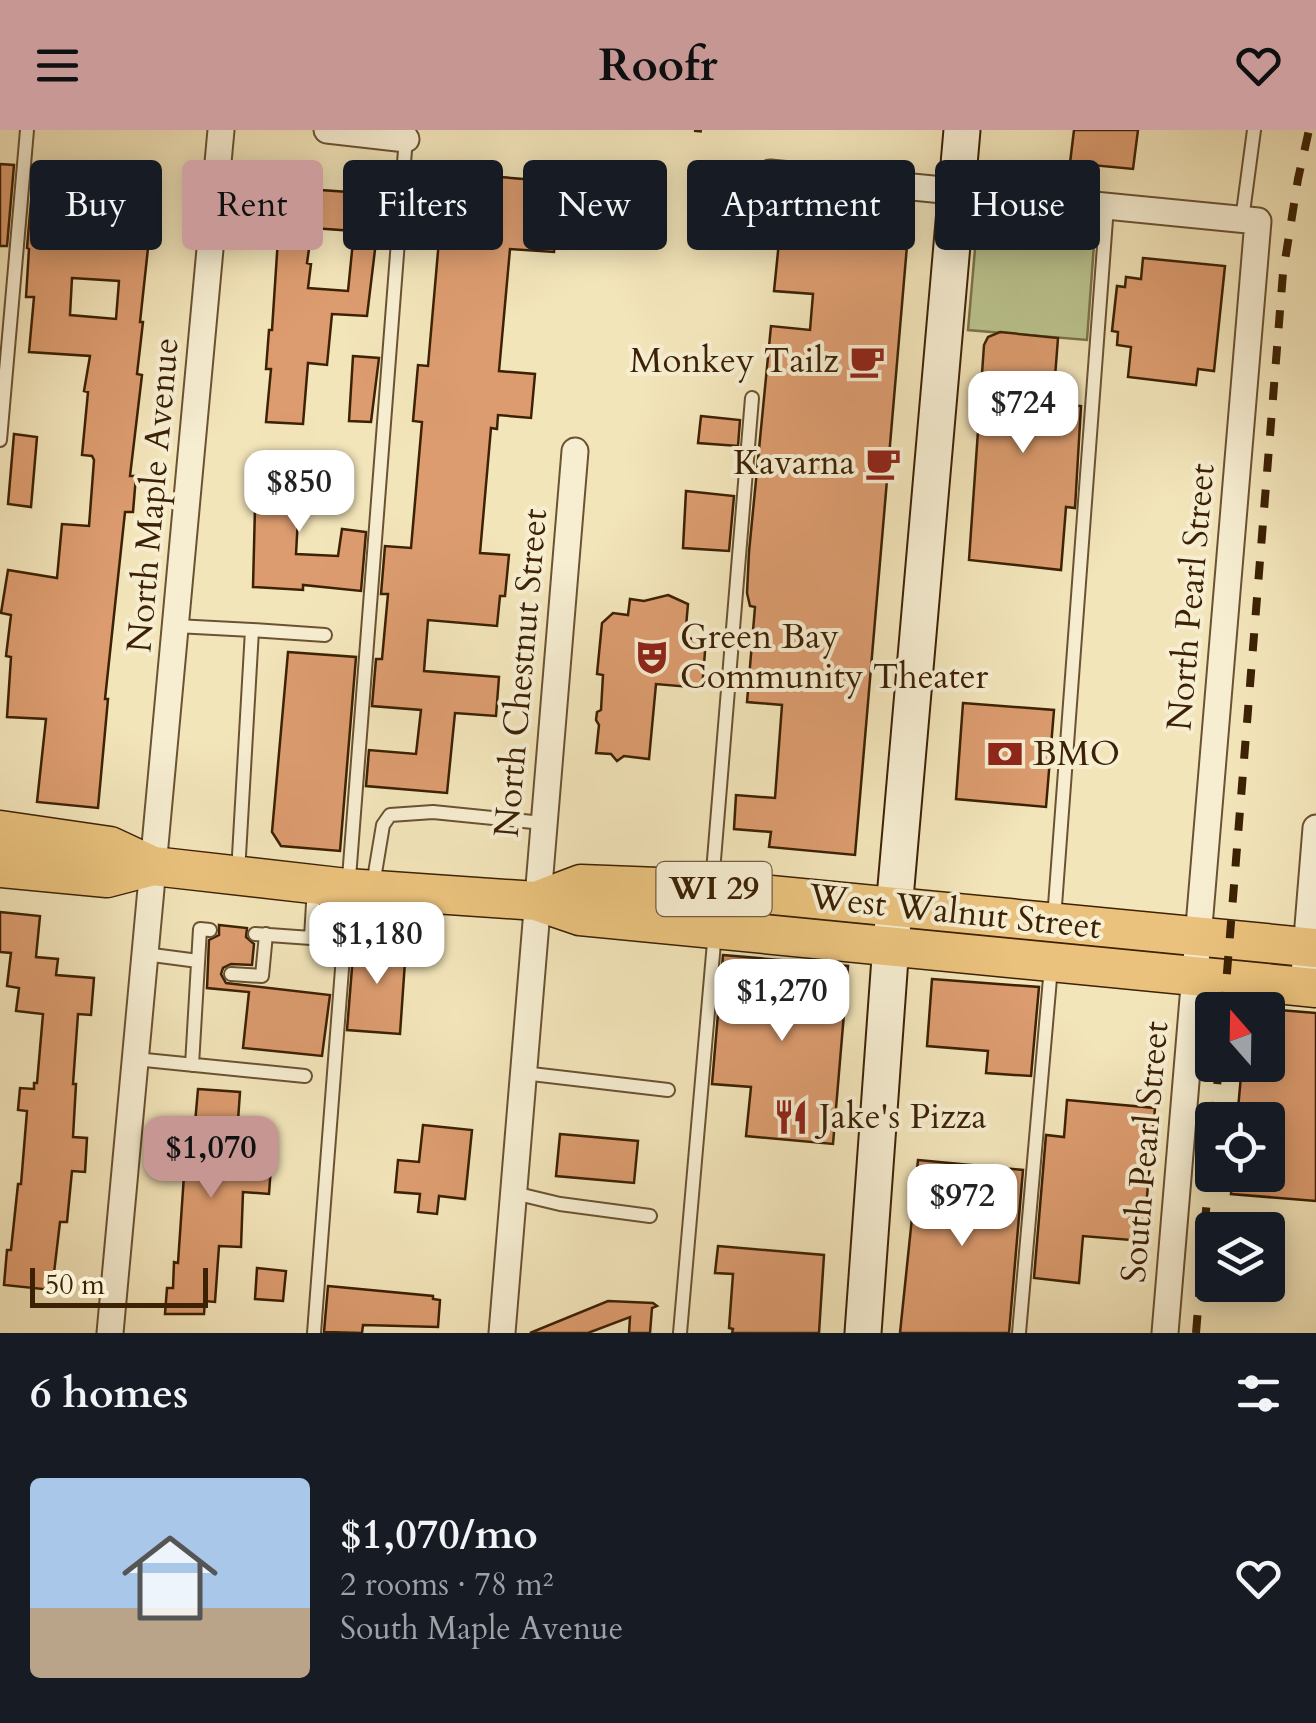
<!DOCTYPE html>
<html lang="en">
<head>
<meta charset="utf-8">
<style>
	body { margin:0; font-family:Cardo,serif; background:#20242c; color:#f1f3f6; height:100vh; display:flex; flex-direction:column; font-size:38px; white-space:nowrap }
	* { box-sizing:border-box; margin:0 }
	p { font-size:32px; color:#9ea1a6 }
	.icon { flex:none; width:55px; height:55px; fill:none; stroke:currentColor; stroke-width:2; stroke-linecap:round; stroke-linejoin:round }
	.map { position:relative; height:1203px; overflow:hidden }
	.side { display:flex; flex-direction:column; background:#171b24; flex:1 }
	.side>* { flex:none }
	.banner { position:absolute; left:30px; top:30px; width:1258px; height:90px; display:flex; gap:20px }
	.needle { width:65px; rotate:340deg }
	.tools { position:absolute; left:1195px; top:862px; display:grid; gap:20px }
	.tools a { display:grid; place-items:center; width:90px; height:90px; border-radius:10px; background:#171b24; box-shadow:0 5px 25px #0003; font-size:50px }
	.scale { position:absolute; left:30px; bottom:25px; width:178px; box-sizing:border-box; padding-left:10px; border:5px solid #3c2104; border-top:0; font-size:28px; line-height:35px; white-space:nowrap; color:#3c2104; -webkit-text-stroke:8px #f7eed2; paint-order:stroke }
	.price { position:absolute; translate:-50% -85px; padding:0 22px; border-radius:20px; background:#fff; color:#222; font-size:32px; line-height:65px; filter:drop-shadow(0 2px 5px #0008) }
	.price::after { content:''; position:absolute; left:50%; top:60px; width:30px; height:22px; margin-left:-15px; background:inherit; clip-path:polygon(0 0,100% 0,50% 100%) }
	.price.selected { background:#c59692; color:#111 }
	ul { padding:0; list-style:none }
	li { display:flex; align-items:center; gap:30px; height:250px; padding:0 30px }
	li span { display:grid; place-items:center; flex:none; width:280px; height:200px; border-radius:10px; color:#555 }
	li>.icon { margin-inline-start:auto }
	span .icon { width:120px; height:120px; fill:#fffc; stroke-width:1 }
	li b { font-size:42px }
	h2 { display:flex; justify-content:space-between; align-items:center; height:120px; padding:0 30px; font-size:42px }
	.chip { padding:0 35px; border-radius:10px; background:#171b24; box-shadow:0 5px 25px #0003; font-size:35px; line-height:90px }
	.chip.selected { background:#c59692; color:#111 }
	header { display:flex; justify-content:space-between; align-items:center; height:130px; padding:0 30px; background:#c59692; color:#111; font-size:45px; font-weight:700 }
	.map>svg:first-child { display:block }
</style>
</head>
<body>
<header><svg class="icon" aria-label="menu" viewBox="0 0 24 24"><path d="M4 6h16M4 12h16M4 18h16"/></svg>Roofr<svg class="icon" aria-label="heart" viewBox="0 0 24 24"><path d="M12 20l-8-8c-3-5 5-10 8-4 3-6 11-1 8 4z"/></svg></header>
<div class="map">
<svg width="1316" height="1203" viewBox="0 0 1316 1203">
	<rect width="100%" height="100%" fill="#f3e5ba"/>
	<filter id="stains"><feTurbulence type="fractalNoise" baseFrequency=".002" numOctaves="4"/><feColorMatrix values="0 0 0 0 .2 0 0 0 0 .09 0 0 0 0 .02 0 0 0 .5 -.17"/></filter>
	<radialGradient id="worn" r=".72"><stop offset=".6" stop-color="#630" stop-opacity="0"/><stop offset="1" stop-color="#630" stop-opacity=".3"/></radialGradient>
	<path fill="#bbc48f" stroke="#7c724a" stroke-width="2.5" d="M996 84 1034 87 1046 105 1079 108 1095 101 1087 210 968 200 977 96 986 87Z"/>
	<path fill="#dc9c6f" stroke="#3c2104" stroke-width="2.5" fill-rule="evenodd" d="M1074 0H1138L1133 39 1070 33Z
		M0 34 14 35 7 116H0Z
		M34 37 148 47 147 62 154 63 140 192H143L137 244 142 245 130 346H136L133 382H125L105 569H108L98 678 37 672 46 589 7 587 11 527 6 526 11 485 1 483 8 440 57 448 62 394 89 396 94 330 92 326 82 325 88 262 84 261 90 226 29 222 34 167H26L29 119 27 118ZM56 69 102 74 99 112 53 108ZM72 148 119 151 116 189 70 185Z
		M427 41 560 52 554 122 510 119 499 241 535 244 531 288 498 285 497 299 491 298 480 423 509 425 505 466H500L497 496 428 490 424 541 499 547 496 586 455 583 447 663 366 656 369 620 416 624 421 580 372 576 376 529H382L388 464H381L385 416 411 418 422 292 413 291 418 235 428 236 439 110 408 106 411 66 424 68Z
		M291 58 392 65 388 104 377 103 367 186 332 184 327 235 308 233 303 294 266 292 271 239H266L269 200H272L281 63H291ZM312 98 354 101 348 161 308 158 311 134 307 133Z
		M781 92 908 104 855 725 769 717 771 702 734 699 736 665 775 668 782 575 747 572 755 477 750 476 747 463 749 422 771 196 810 200 813 164 774 161Z
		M1143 128 1225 136 1214 241 1198 239 1196 255 1128 247 1131 217 1117 215 1118 202 1112 201 1117 156 1125 157 1126 147 1141 149Z
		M1000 202 1058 208 1053 273 1081 276 1075 378 1066 377 1061 440 969 430 984 215 988 207Z
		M353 226 379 228 371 292 349 291Z
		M701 286 740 290 738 316 698 313Z
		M14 304 37 307 31 377 8 374Z
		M270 326H326L325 353 300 352 296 424 338 426 342 399 366 402 361 461 303 455V460L253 457 255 377 259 378 260 365 268 366Z
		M686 361 734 366 729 421 683 418Z
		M668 465 688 474 685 508 706 510 702 558 656 554 649 629 624 626 617 631 611 624 596 623 599 595 596 590 597 582 601 580 603 545 597 544 602 493 613 483 628 485 630 469 644 471Z
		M288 522 356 527 340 721 281 716 272 702Z
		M963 573 1054 580 1046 677 956 669Z
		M0 782 40 786 36 827 58 829 56 845 94 848 91 885 78 884 73 954H76L73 1007 87 1008 85 1042 72 1041 67 1092H60L52 1160 4 1155 7 1120H11L18 1054H21L27 981 18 980 20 958 34 959V953H37L43 884 16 881 19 858 7 856 11 823 0 822Z
		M219 795 247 798 246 807 254 814 252 835 231 834 223 838 221 844 226 853 330 865 322 926 243 918 249 862 207 858 209 810 219 805Z
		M363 807 394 809 393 816 406 817 400 904 347 900 354 813 363 814Z
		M723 825 848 836 833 1014 746 1006 751 957 712 954Z
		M932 849 1039 857 1031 946 986 943 988 921 927 916Z
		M1268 879 1316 883V1071L1231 1064 1233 1045H1268V990H1237L1242 935H1268Z
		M198 959 240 962 235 1034 271 1036 269 1064 243 1062 241 1117 219 1116 215 1172 205 1171 204 1184H165L167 1158H173L174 1132 178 1133 186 1016H193Z
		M1067 970 1155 978 1143 1111 1083 1106 1079 1153 1034 1148 1046 1005 1064 1007Z
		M423 995 472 1000 465 1069 439 1066 437 1084 418 1082 420 1064 395 1062 398 1030 419 1032Z
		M560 1004 638 1011 634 1053 556 1046Z
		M918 1030 1023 1040 1009 1203H900Z
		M718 1116 824 1125 819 1203H732L733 1199 729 1198 733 1144 715 1143Z
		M257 1138 286 1141 283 1171 255 1169Z
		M328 1156 433 1166V1169L440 1170 438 1197 363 1195 362 1203 324 1202Z
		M608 1171 653 1173 657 1176 652 1178 650 1203H629L630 1187 588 1203H530Z"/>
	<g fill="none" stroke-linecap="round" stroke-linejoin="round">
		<defs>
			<path id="lane" d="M1242 90 1254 0
				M0 310 27 0
				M176 496 252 500 238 743
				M252 500 325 505
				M712 754 752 268
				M373 755 383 695 390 685 433 682 543 693
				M314 757 311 808 343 810
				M1054 789 1107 76
				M255 804 311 808
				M145 824 198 831
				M231 844 262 846 266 804
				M135 929 305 946
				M192 935 200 799 210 800
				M523 943 668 960
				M514 1063 560 1074 650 1086
				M314 1203 406 7
				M680 1203 715 801
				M1019 1203 1051 837"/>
			<path id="street" d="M327 0 406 9
				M770 43 1258 91 1165 1203
				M1303 857 1316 698
				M110 1203 221 0
				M502 1203 575 321"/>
			<path id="secondary" d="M863 1203 891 814 962 0"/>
			<path id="primary" d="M0 700 110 716 153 736 347 758 536 771 580 786 1316 858
				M0 738 107 748 153 736
				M536 771 581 754 711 759 1316 818"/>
		</defs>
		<use href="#lane" stroke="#6a5232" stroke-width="16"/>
		<use href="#street" stroke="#6a5232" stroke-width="29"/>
		<use href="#secondary" stroke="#3c2104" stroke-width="39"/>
		<use href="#primary" stroke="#3c2104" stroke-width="41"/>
		<path stroke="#3c2104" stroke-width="4" stroke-dasharray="8 5" stroke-linecap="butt" d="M694 0 703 1
			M986 105 1088 115"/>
		<use href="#lane" stroke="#f7eed2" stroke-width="12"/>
		<use href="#street" stroke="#f7eed2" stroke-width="25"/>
		<use href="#secondary" stroke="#f7eed2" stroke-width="35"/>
		<use href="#primary" stroke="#eac27d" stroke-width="38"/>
		<path stroke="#3c2104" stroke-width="8" stroke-dasharray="18 18" stroke-linecap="butt" d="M1224 880 1283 143 1298 49 1309 0
			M1214 990 1219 935
			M1196 1203 1212 1007"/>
	</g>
	<defs>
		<symbol id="cafe-bare" viewBox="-9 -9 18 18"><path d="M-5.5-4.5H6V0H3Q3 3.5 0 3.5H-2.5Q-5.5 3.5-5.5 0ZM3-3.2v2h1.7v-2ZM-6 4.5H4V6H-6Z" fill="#8f2418" stroke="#f7eed2" stroke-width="2.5" paint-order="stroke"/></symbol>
		<symbol id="theatre-bare" viewBox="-9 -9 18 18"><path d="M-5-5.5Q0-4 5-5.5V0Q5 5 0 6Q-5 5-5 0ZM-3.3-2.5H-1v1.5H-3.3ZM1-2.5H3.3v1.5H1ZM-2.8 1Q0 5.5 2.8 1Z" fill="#8f2418" stroke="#f7eed2" stroke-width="2.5" paint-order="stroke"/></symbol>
		<symbol id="bank-bare" viewBox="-9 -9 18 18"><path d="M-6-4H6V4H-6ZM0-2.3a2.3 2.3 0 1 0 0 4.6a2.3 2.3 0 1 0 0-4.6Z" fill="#8f2418" stroke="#f7eed2" stroke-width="2.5" paint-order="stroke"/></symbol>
		<symbol id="restaurant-bare" viewBox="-9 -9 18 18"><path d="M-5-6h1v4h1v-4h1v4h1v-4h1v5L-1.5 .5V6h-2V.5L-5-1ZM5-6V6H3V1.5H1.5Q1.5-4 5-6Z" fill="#8f2418" stroke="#f7eed2" stroke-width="2.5" paint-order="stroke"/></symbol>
	</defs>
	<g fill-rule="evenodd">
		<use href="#cafe-bare" x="842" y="206" width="50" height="50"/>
		<use href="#cafe-bare" x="858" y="308" width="50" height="50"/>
		<use href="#theatre-bare" x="627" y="502" width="50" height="50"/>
		<use href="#bank-bare" x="980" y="599" width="50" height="50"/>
		<use href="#restaurant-bare" x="766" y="962" width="50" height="50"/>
	</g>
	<g text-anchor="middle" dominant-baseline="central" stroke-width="8" stroke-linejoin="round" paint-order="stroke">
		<rect fill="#f7eed2" stroke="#745e42" stroke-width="2.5" x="656.5" y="732" width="115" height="54" rx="8"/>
		<g font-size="32" font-weight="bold" fill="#3c2104">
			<text x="714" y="759">WI 29</text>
		</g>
		<g font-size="35" fill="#3c2104" stroke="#f7eed2" text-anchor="start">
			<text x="839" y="231" text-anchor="end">Monkey Tailz</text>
			<text x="855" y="333" text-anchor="end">Kavarna</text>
			<text x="680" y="507">Green Bay<tspan x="680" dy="40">Community Theater</tspan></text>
			<text x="1033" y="624">BMO</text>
			<text x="819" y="987">Jake's Pizza</text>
		</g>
		<g font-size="35" fill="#3c2104" stroke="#f7eed2">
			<text transform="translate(153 365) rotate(-85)">North Maple Avenue</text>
			<text transform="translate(1191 467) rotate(-85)">North Pearl Street</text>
			<text transform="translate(521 543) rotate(-85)">North Chestnut Street</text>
			<text transform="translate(955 782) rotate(6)">West Walnut Street</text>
			<text transform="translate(1145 1022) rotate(-85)">South Pearl Street</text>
		</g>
	</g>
	<rect width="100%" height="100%" filter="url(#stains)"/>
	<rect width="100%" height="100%" fill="url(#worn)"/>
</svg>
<div class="tools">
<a><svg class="needle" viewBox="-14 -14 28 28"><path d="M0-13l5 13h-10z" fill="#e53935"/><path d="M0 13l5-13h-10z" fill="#9ea1a6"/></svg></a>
<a><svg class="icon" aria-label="locate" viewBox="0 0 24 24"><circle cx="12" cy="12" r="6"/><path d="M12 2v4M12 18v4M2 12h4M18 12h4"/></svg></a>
<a><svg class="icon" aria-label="layers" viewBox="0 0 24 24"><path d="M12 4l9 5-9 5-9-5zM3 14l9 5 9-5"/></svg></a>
</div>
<div class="scale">50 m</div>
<b class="price" style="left:1023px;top:326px">$724</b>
<b class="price" style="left:299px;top:405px">$850</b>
<b class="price" style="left:377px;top:857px">$1,180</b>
<b class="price" style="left:782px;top:914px">$1,270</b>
<b class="price selected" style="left:211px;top:1071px">$1,070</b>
<b class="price" style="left:962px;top:1119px">$972</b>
<div class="banner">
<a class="chip">Buy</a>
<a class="chip selected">Rent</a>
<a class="chip">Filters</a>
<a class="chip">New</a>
<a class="chip">Apartment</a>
<a class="chip">House</a>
</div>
</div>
<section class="side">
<h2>6 homes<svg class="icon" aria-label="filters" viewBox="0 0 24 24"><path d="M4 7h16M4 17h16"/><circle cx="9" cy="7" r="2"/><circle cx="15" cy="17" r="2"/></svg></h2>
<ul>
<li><span style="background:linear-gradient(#a9c7e8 65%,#b9a48a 0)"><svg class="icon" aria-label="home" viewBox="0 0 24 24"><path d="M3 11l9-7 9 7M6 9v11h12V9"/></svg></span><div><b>$1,070/mo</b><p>2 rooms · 78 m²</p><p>South Maple Avenue</p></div><svg class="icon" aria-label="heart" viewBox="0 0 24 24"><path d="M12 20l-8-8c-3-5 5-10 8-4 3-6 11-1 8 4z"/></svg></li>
</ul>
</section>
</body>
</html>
